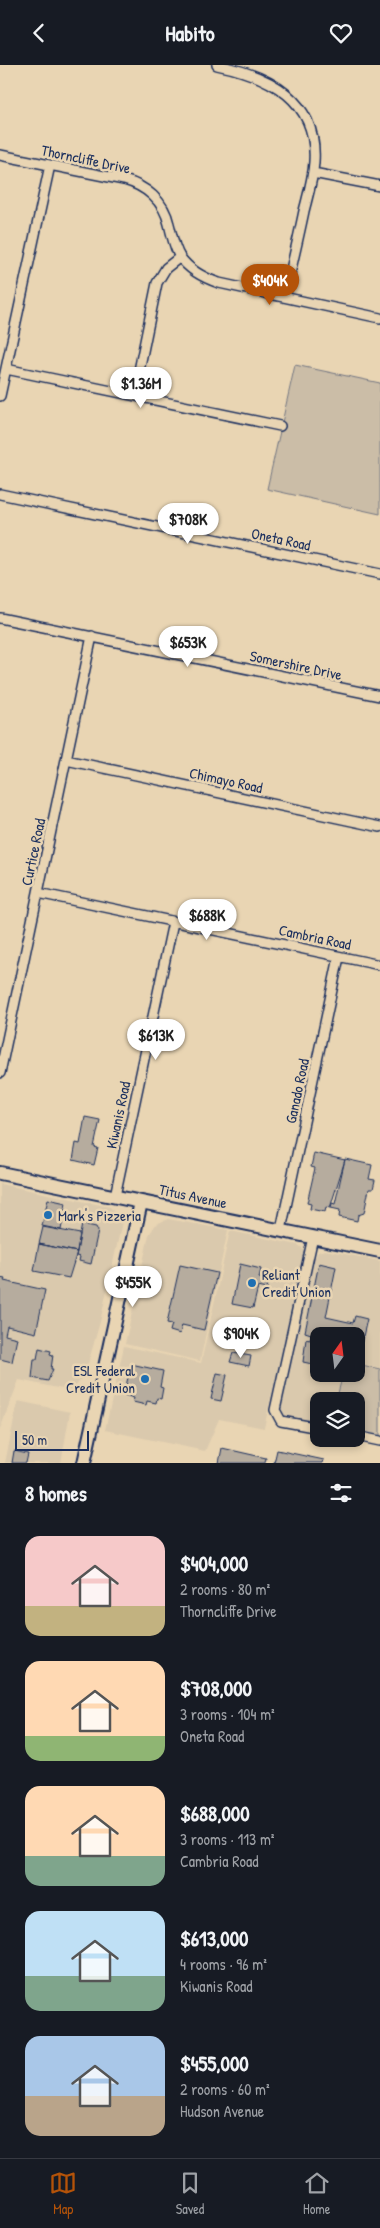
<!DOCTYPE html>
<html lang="en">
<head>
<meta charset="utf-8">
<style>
	body { margin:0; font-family:"Patrick Hand",sans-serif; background:#242831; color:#f1f3f6; height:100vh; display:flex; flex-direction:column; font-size:19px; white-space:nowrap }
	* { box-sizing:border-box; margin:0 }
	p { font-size:16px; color:#9ea1a6 }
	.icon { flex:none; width:28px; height:28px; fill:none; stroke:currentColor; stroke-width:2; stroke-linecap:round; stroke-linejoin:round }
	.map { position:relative; height:1398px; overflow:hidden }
	.drawer { display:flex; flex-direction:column; background:#171b24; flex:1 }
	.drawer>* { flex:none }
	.needle { width:32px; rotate:14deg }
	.controls { position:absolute; left:310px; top:1262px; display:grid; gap:10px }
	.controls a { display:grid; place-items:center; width:55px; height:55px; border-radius:10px; background:#171b24; box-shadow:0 2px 8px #0003; font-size:25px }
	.scale { position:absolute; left:15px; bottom:12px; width:74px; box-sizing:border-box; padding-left:5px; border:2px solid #1b2f5e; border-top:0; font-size:14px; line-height:18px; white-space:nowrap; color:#1b2f5e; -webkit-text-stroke:4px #e9d5b3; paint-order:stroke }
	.price { position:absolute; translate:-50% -42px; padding:0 11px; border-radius:18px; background:#fff; color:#222; font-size:16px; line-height:32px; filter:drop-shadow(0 1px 2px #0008) }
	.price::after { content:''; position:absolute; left:50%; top:30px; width:15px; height:11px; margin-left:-8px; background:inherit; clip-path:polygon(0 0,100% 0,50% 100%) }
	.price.current { background:#b45309; color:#fff }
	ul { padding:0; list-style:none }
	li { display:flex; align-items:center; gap:15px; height:125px; padding:0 25px }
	li span { display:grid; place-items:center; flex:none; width:140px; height:100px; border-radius:15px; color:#555 }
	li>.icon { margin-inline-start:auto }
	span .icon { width:60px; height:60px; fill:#fffc; stroke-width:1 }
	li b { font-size:21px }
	h2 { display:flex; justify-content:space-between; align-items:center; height:60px; padding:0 25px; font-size:21px }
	header { display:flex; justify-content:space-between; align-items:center; height:65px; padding:0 25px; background:#171b24; font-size:22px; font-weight:700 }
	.tab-bar { display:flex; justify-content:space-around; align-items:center; height:70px; border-top:1px solid #363941; background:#171b24; font-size:14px; color:#9ea1a6 }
	.tab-bar a { display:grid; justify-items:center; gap:2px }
	.tab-bar .current { color:#b45309 }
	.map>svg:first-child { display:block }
</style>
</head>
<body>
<header><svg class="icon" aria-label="back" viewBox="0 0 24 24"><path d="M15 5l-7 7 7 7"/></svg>Habito<svg class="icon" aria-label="heart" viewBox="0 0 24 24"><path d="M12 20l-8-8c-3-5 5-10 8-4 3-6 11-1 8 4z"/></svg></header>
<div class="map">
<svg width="380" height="1398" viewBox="0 0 380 1398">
	<rect width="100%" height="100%" fill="#e9d5b3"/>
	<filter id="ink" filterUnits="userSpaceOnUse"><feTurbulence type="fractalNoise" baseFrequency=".02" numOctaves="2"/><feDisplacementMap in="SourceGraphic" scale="10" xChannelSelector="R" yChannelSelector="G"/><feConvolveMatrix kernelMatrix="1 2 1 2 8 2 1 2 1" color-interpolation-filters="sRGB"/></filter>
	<g filter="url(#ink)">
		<path fill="#dac9ad" d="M0 1119 110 1142 122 1157 100 1257 85 1309 72 1326 19 1315 0 1364Z
			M168 1154 228 1165 200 1296 125 1279 149 1170 156 1159Z
			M230 1166 298 1180 302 1183 304 1189 264 1363 219 1354 205 1386 105 1365 124 1281 201 1298Z
			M325 1185 380 1196V1303L358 1298 356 1302V1271H319V1309H343L336 1336H319V1359L282 1351 281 1341 314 1194 318 1187Z
			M18 1336 70 1347 61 1398H5Z"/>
		<path fill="#cbbda7" stroke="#737682" d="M295 300 380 318V449L267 424Z
			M357 1299 380 1304V1371L356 1367V1336H336L343 1309H356Z"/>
		<path fill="#b6ac9e" stroke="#1b2f5e" d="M85 1052 100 1055 94 1082 98 1083 94 1100 73 1095 76 1078 80 1079Z
			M314 1088 345 1095 330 1143 326 1142 325 1147 310 1144 311 1139 307 1138 315 1103 311 1102Z
			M345 1094 372 1100 369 1114 375 1115 373 1124H369L364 1148 358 1150 357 1156 339 1152 340 1145 331 1143 332 1138 335 1139Z
			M48 1134 66 1138 61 1165 42 1161Z
			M82 1159 96 1162 98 1166 91 1199 79 1196 80 1192 76 1191Z
			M43 1162 80 1169 77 1187 39 1179Z
			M39 1179 77 1187 69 1213 34 1206Z
			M319 1198 336 1202 326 1252 353 1258 355 1251 367 1254 356 1302V1271H319V1298L317 1300 303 1297 306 1274 310 1275 311 1269 305 1267Z
			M240 1199 261 1204 259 1213 268 1215 267 1224 258 1222 253 1243 232 1239Z
			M180 1200 217 1208 204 1265 182 1260 180 1269 170 1266 172 1259 167 1258Z
			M0 1213 5 1214 4 1216 45 1225 36 1268 7 1261 5 1270 17 1273 12 1297 0 1294Z
			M39 1283 51 1286 50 1289 53 1290 51 1304H53L48 1316 32 1313 34 1294H37Z
			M233 1288 251 1291 249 1301 230 1297Z
			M131 1299 163 1306 160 1322 163 1323 161 1334 157 1333 156 1338 147 1336 146 1340 133 1337 134 1333 124 1330Z
			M217 1308 227 1310 221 1336 211 1334Z
			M222 1383 266 1393 265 1398H219Z
			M277 1385 324 1395 323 1398H274Z
			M14 1386 28 1389 26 1398H12Z"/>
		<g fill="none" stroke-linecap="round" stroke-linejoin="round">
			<defs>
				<path id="minor" d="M217 0C270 11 318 35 314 97 313 114 308 130 304 146 298 175 291 203 285 232
					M0 90 124 115C146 121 164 136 169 159 172 170 174 183 180 192 190 206 204 213 219 218L380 253
					M313 108 380 121
					M6 304 280 361
					M134 330 157 218 166 203 180 192
					M0 331 50 100
					M0 429 380 509
					M0 553 380 631
					M66 695 380 762
					M38 828 380 900
					M0 1008 92 571
					M115 1131 173 857
					M281 1165 339 892
					M313 1172 275 1345 281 1356 319 1363
					M356 1371 380 1376"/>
				<path id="secondary" d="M0 1108 380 1186
					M84 1398 141 1137"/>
			</defs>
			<use href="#minor" stroke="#1b2f5e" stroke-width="12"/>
			<use href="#secondary" stroke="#1b2f5e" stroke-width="16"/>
			<use href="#minor" stroke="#e9d5b3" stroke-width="9"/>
			<use href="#secondary" stroke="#e9d5b3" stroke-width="12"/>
		</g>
	</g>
	<g fill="#1f6fb2" stroke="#e9d5b3" stroke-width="2">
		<circle cx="48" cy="1150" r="5"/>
		<circle cx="252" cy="1218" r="5"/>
		<circle cx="145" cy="1314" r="5"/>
	</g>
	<g text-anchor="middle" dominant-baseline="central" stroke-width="5" stroke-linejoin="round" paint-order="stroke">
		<g font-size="15" fill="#1b2f5e" stroke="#e9d5b3">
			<text transform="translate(86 94) rotate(12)">Thorncliffe Drive</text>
			<text transform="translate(281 474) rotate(12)">Oneta Road</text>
			<text transform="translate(296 600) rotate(12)">Somershire Drive</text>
			<text transform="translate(226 715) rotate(12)">Chimayo Road</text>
			<text transform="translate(33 787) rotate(-78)">Curtice Road</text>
			<text transform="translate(315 872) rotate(12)">Cambria Road</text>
			<text transform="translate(297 1026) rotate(-78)">Ganado Road</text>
			<text transform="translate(118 1050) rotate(-78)">Kiwanis Road</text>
			<text transform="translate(193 1131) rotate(12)">Titus Avenue</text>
		</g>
		<g font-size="15" fill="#1b2f5e" stroke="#e9d5b3" text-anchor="start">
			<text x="58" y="1150">Mark's Pizzeria</text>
			<text x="262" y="1209">Reliant<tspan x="262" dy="17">Credit Union</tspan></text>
			<text x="135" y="1305" text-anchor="end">ESL Federal<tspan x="135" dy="17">Credit Union</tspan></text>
		</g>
	</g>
</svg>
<div class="controls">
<a><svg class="needle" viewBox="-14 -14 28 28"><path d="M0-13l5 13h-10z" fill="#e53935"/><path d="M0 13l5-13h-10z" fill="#9ea1a6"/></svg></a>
<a><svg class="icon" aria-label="layers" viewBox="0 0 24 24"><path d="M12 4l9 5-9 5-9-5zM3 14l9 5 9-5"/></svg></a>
</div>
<div class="scale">50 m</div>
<b class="price current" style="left:270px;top:241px">$404K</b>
<b class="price" style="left:141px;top:344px">$1.36M</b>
<b class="price" style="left:188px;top:480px">$708K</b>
<b class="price" style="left:188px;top:603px">$653K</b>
<b class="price" style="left:207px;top:876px">$688K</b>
<b class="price" style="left:156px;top:996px">$613K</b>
<b class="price" style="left:133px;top:1243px">$455K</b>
<b class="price" style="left:241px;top:1294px">$904K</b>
</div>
<section class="drawer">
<h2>8 homes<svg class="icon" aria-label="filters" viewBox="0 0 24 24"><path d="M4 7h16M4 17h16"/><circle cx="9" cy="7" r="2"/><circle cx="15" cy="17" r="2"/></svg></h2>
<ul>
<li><span style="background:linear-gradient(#f6c9c9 70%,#c2b280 0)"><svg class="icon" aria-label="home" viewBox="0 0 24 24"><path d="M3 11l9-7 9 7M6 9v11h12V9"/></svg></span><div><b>$404,000</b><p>2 rooms · 80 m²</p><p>Thorncliffe Drive</p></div></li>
<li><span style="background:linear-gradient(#ffd9b3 75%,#8fb573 0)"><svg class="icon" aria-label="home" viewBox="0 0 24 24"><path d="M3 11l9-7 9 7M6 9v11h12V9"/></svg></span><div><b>$708,000</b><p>3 rooms · 104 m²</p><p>Oneta Road</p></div></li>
<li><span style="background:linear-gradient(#ffd9b3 70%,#7fa58c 0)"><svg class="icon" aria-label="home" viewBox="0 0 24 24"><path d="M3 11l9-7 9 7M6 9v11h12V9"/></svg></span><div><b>$688,000</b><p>3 rooms · 113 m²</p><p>Cambria Road</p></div></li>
<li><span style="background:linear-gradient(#bfe0f5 65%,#7fa58c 0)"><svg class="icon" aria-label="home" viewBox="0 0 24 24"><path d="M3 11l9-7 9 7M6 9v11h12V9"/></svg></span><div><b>$613,000</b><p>4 rooms · 96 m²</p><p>Kiwanis Road</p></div></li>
<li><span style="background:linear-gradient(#a9c7e8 60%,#b9a48a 0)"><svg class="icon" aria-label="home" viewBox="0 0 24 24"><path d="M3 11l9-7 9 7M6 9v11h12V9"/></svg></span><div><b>$455,000</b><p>2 rooms · 60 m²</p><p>Hudson Avenue</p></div></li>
</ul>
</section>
<nav class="tab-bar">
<a class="current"><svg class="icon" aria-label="map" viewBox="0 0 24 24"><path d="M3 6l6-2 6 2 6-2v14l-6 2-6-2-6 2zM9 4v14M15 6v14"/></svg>Map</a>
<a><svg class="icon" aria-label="saved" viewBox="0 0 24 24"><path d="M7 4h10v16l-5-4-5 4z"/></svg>Saved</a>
<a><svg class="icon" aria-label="home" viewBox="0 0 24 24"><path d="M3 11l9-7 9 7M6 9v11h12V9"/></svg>Home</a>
</nav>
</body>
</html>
